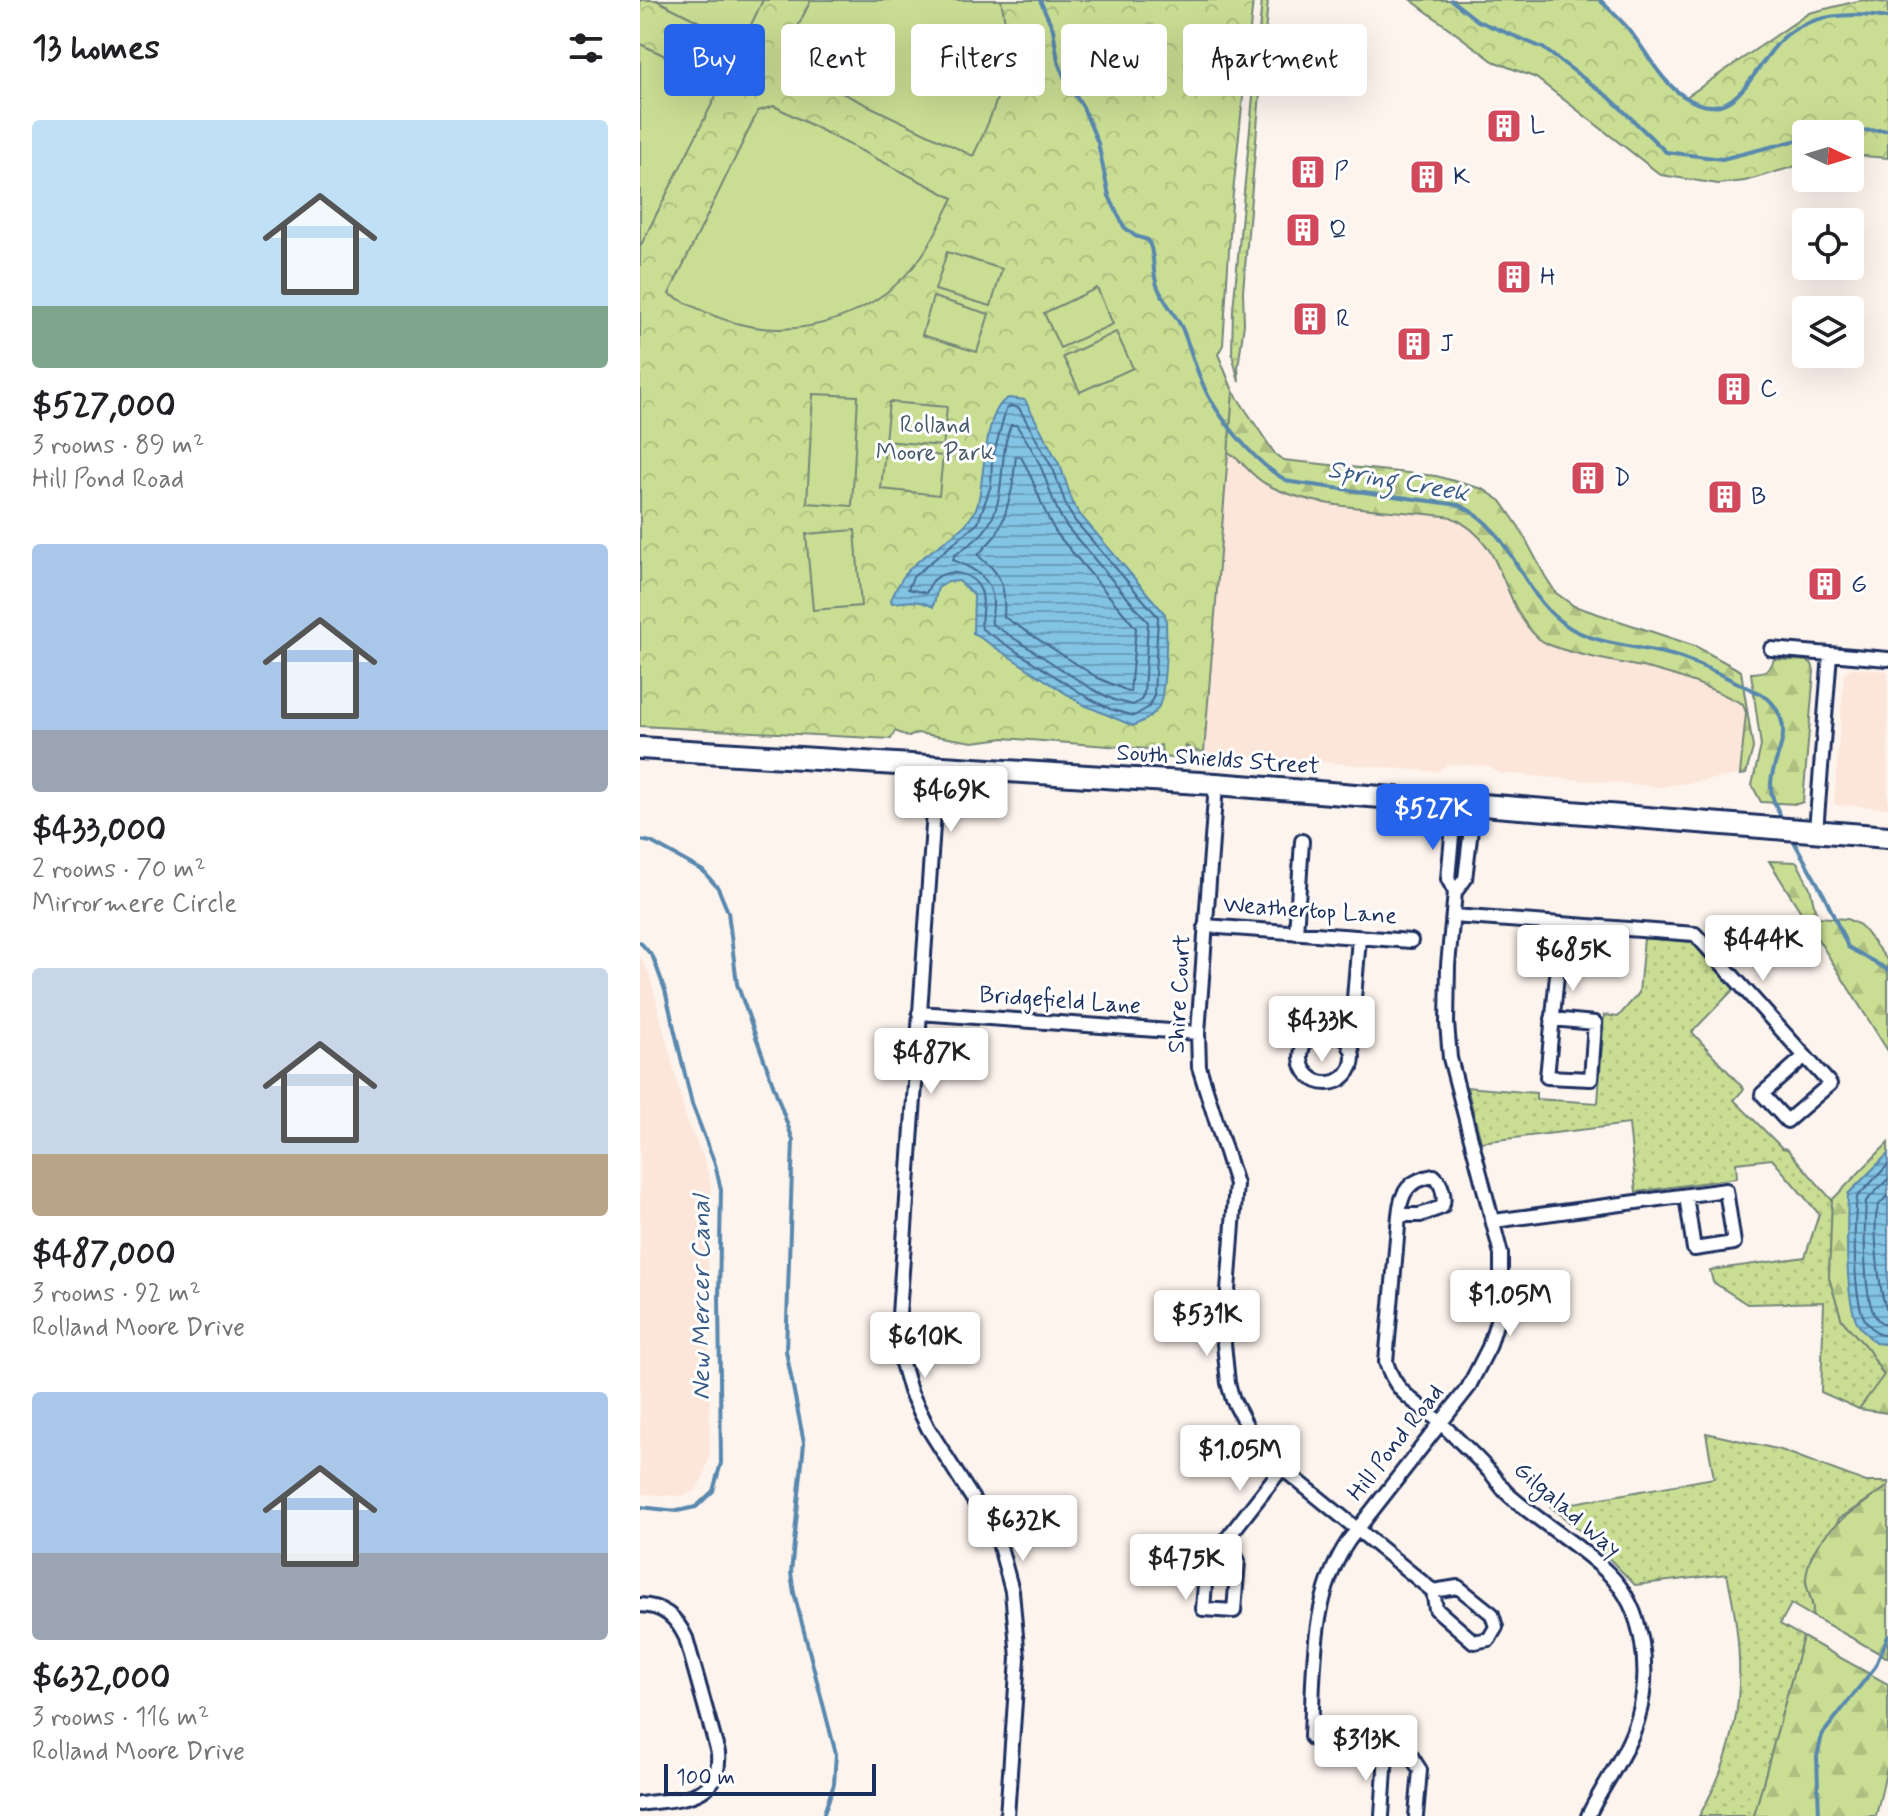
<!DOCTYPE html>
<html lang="en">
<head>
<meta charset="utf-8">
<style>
	body { margin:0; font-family:Mynerve,sans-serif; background:#f2f2f2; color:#202124; height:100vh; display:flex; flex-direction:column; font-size:30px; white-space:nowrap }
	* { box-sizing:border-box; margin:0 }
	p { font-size:26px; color:#757577 }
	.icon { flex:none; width:44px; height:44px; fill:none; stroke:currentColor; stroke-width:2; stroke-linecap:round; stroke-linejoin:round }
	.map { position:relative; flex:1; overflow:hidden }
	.sheet { display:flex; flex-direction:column; background:#fff; width:640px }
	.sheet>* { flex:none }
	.top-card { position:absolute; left:24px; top:24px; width:760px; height:72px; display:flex; gap:16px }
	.needle { width:52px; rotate:94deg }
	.controls { position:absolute; left:1152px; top:120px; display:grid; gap:16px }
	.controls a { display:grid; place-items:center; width:72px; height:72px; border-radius:8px; background:#fff; box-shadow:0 8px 32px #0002; font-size:40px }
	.scale { position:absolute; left:24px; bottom:20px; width:212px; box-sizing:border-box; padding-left:8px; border:4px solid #1b2f5e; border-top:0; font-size:22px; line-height:28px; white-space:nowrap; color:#1b2f5e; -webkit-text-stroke:6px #fff; paint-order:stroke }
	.price { position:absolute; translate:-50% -68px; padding:0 18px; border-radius:8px; background:#fff; color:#222; font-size:26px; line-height:52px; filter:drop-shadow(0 2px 4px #0008) }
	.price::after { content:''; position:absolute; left:50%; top:48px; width:24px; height:18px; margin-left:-12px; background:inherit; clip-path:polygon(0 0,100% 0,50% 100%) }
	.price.selected { background:#2563eb; color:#fff }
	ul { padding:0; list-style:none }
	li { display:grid; align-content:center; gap:16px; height:424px; padding:0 32px }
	li span { display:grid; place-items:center; height:248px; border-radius:8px; color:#555 }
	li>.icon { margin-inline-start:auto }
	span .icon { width:144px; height:144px; fill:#fffc; stroke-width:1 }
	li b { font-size:34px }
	h2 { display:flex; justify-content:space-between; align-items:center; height:96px; padding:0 32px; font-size:34px }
	.chip { padding:0 28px; border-radius:8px; background:#fff; box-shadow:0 8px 32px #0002; font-size:28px; line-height:72px }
	.chip.selected { background:#2563eb; color:#fff }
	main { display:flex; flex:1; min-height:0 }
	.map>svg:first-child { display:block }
</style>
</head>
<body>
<main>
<section class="sheet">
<h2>13 homes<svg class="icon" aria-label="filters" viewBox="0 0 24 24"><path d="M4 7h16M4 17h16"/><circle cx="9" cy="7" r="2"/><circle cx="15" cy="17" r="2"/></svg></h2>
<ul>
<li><span style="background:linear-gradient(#bfe0f5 75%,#7fa58c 0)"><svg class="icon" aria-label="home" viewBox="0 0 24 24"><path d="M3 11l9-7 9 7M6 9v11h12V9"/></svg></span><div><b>$527,000</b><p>3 rooms · 89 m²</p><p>Hill Pond Road</p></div></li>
<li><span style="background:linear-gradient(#a9c7e8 75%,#9aa5b1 0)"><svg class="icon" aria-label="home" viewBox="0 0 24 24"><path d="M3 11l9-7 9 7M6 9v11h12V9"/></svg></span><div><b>$433,000</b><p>2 rooms · 70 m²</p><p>Mirrormere Circle</p></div></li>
<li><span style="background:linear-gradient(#c9d6e8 75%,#b9a48a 0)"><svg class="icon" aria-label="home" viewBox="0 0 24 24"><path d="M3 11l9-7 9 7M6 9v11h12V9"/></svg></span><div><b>$487,000</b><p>3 rooms · 92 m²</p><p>Rolland Moore Drive</p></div></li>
<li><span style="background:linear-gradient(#a9c7e8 65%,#9aa5b1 0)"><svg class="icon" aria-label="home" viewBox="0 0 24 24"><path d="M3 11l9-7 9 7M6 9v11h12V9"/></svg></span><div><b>$632,000</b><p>3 rooms · 116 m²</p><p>Rolland Moore Drive</p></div></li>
</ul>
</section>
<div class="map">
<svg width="1248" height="1816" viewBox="0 0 1248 1816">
	<defs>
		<pattern id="grass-dots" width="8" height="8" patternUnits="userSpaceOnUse" patternTransform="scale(2)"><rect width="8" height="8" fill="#cade93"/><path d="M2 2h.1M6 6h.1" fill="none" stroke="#adbf81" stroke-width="1.8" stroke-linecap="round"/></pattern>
		<pattern id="forest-firs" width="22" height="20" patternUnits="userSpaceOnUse" patternTransform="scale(2)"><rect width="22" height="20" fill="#cade93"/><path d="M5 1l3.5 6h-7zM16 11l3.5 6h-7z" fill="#adbf81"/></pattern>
		<pattern id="park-crowns" width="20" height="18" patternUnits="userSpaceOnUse" patternTransform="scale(2)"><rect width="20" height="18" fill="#cade93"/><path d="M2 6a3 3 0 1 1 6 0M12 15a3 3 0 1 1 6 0" fill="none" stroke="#adbf81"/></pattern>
		<pattern id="water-rules" width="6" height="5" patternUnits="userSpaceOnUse" patternTransform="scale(2)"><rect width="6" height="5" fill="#83c3e3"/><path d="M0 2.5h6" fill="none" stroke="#6a9fbb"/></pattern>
	</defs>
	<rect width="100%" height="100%" fill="#fef4ee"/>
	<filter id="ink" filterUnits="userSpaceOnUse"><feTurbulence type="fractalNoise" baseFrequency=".0125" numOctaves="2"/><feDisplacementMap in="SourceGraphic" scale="16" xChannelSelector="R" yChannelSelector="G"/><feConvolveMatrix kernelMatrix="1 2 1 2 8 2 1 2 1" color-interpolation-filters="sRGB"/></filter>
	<g filter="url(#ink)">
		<path fill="#fce6d9" d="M588 452 599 458 613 476 649 495 681 502 811 517 830 525 852 552 884 623 901 641 1045 678 1103 704 1106 713 1100 775 1021 787 859 773 848 766 807 764 798 772 564 752Z
			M1213 668 1248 671V808L1196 805 1194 803 1204 675 1207 670Z
			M0 957 10 975 47 1122 64 1158 71 1185V1210L68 1237 70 1454 64 1475 55 1491 42 1496 0 1494Z"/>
		<path fill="url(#grass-dots)" stroke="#728678" stroke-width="2" d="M622 0H628L603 291 604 324 598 367 599 382 592 354 593 310Z
			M1004 938 1054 942 1094 989 1052 1032 1104 1089 1094 1100 1142 1148 1147 1149 1192 1200 1189 1278 1202 1320 1228 1349 1244 1376 1219 1409 1181 1392 1184 1302 1107 1304 1073 1282 1070 1270 1165 1257 1179 1214 1132 1159 1096 1163 1097 1178 996 1192 989 1124 841 1142 827 1087 896 1093V1099L958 1103 964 1015 978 1017 999 993Z
			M1066 1433 1141 1450 1226 1482H1248V1486L1244 1489 1199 1519 1166 1583 1174 1610 1172 1616 1151 1604 1140 1624 1163 1637 1114 1816H1059C1106 1736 1107 1662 1087 1574L995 1585 949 1538 911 1507 1074 1478Z"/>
		<path fill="url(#forest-firs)" stroke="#728678" stroke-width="2" d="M593 391 635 454 643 460 796 476 843 489 861 501 879 527 905 576 916 593 934 606 1055 646 1101 671 1113 748 1106 774 1100 775 1106 713 1103 704C1074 689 1043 677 1011 669 986 663 914 653 898 638 858 601 868 542 811 517 755 509 675 511 626 484 611 476 603 461 588 452Z
			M1134 659 1168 661 1172 664 1174 671 1163 802 1157 804 1121 802 1112 785 1121 746 1111 673C1124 672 1130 672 1134 659Z
			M1129 861 1157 862 1170 888 1177 917 1207 919 1220 925 1248 961V1051Z
			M1248 1143V1154L1208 1194 1235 1343 1248 1344V1413L1219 1409 1244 1375 1228 1349 1202 1320 1189 1278 1192 1200Z
			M1248 1486V1658L1172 1616C1176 1603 1166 1592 1166 1579 1169 1533 1216 1511 1248 1486Z
			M1163 1637 1248 1684V1764L1236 1816H1114Z"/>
		<path fill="url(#park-crowns)" stroke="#728678" stroke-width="2" d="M0 0H613L592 203 583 345 578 354 593 391 564 752 556 751 546 746 545 759 522 757 521 745 507 749 364 738 333 742 277 733 269 737 255 731 251 739 0 726Z
			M771 0H960L986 25 1027 83 1046 97 1169 13 1222 0 1248 3V158L1210 155V134H1166V163L1105 181 1078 184 1021 175 896 78 853 61Z"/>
		<path fill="#cade93" stroke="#728678" stroke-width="2" d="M16 0H123L107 33 91 38Z
			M171 0H361C375 60 359 103 333 156L150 68 145 52Z
			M0 44 72 78 77 94 0 247Z
			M134 106 313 198C303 218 294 239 281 257 240 313 164 342 96 323 72 317 51 305 29 294L118 111Z
			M307 252 362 269 351 306 295 290Z
			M457 288 473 324 420 348 404 313Z
			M293 297 349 314 337 352 282 335Z
			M476 332 493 368 440 392 423 357Z
			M173 394 218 396 212 506 167 503Z
			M249 402 307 407 303 446 245 441Z
			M245 450 303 456 299 495 241 489Z
			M215 530 221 606 173 610 166 534Z"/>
		<path fill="url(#water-rules)" stroke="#5988ae" stroke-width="2" d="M369 398 385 400 421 468 434 506 442 517 525 614C528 629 525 693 519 706 514 716 503 721 493 726L442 704 333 633 334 595 319 581 308 582 298 588 293 607C277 598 269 602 252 603L251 600C255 591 260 581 266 573 285 549 327 535 337 506 345 482 343 407 369 398Z
			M1248 1154V1344L1235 1343C1230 1337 1222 1331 1218 1324 1204 1300 1207 1223 1208 1194Z"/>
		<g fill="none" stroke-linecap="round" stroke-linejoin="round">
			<path stroke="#456a93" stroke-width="2" d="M371 406 379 408 414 471 427 508 435 521 518 617 514 695 509 707 494 716 470 709 447 697 342 629C339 617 346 603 341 591 333 572 306 566 292 582 289 586 288 590 286 593L268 589 273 577 338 523 351 485 352 460 366 409Z
				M371 425H376C387 440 398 458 404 475 411 494 416 511 427 527L508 622 504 693 501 700 493 705 474 700 452 689 352 624C351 617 353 612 353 605 354 578 333 568 313 560L314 556C324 547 336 542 344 531 368 503 357 458 371 425Z
				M376 456 381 457C396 482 401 510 417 534L496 628 490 692 458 678 364 617C365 599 365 583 352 568 347 563 342 560 338 555L356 535 364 518 372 489Z
				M1248 1165 1217 1197C1214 1225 1212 1296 1225 1320 1228 1325 1234 1330 1238 1334L1248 1336
				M1248 1179 1226 1201C1224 1227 1223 1292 1234 1314 1237 1320 1242 1324 1248 1326
				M1248 1196C1245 1199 1241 1201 1239 1205 1231 1219 1239 1299 1248 1312"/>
			<path stroke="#5988ae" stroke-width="4" d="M400 0 413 29 418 61 425 79 443 107 458 143 469 196 484 227 495 236 508 240C516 254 511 272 518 288 525 303 536 315 543 330 552 353 558 378 570 399 586 426 622 471 651 482L819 505C876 530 879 599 932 629 965 647 1004 646 1038 657 1059 664 1080 674 1100 684 1112 690 1128 695 1135 707 1155 735 1132 758 1131 783 1130 798 1138 810 1144 823
				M811 0 838 21 903 48 970 98 1026 152 1082 159 1166 138
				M960 0C968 8 978 17 986 26 1006 49 1018 80 1045 97 1096 130 1113 66 1142 39 1169 13 1214 12 1248 18
				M1184 134 1198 131 1248 130
				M1152 838 1185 897 1208 947 1248 970
				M0 840 11 842 63 871 78 888 88 912 97 984 153 1140 146 1351 164 1443 151 1573 154 1593 196 1754 194 1784 183 1816
				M0 942 13 957 25 990 52 1104 75 1164 81 1190 79 1297 81 1463 73 1491 56 1507 37 1511 0 1507
				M1179 1816 1177 1757 1182 1735 1235 1667 1248 1636"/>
			<defs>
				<path id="minor" d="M1131 649 1248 659
					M297 768 258 1329 262 1363 270 1391 288 1428 358 1539 372 1591 378 1658 367 1816
					M576 784 558 1033 559 1067 596 1184 584 1344 588 1383 593 1400 615 1442 642 1468 793 1591 796 1609 834 1642 849 1639 856 1627 852 1614 818 1587 793 1591
					M815 804 808 879 815 892
					M1176 831 1190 654
					M813 916 1055 934 1190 1084 1147 1121 1122 1094 1165 1056
					M565 926 771 941
					M656 933 662 841
					M279 1013 558 1033
					M912 1019 955 1023 951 1079 907 1077 922 924
					M661 1057a26 26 0 1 1 52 0a26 26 0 1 1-52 0Z
					M710 1047 719 938
					M794 1176C802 1183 806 1198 802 1207L780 1215H759C761 1191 769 1180 794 1176Z
					M759 1215 746 1362C758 1400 781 1402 806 1428 820 1442 836 1456 849 1471 856 1478 861 1488 869 1495 900 1523 939 1544 969 1574 1005 1610 1011 1672 998 1718 988 1753 963 1784 948 1816
					M854 1221 1086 1190 1094 1243 1054 1249 1046 1196
					M586 1540 598 1561 594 1611 563 1609 567 1559Z
					M586 1540 642 1468
					M0 1605C24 1606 36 1617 46 1638L78 1753C82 1802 36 1798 0 1804
					M742 1816 746 1753
					M776 1816 780 1770 771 1756 680 1745 671 1737C674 1671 670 1597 709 1540L828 1388 849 1347 857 1321 861 1296V1254L810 1058 807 1023 808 965 815 892 825 879 834 804"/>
				<path id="primary" d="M0 748 576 784 1248 837"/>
			</defs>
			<use href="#minor" stroke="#1b2f5e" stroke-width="18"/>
			<use href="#primary" stroke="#1b2f5e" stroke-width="26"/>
			<use href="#minor" stroke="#fff" stroke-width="12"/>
			<use href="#primary" stroke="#fff" stroke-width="20"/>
		</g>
	</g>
	<defs>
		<symbol id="building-square" viewBox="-11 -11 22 22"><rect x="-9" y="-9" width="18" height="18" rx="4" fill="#d1495b" stroke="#fff"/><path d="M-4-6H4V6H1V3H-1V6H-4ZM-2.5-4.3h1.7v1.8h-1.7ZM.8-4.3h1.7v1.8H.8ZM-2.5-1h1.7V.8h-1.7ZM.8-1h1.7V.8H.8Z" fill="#fff"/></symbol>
	</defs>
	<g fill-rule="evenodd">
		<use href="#building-square" x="844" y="106" width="40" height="40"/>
		<use href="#building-square" x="648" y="152" width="40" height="40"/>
		<use href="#building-square" x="767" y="157" width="40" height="40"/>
		<use href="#building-square" x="643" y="210" width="40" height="40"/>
		<use href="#building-square" x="854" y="257" width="40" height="40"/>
		<use href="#building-square" x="650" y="299" width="40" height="40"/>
		<use href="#building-square" x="754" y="324" width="40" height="40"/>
		<use href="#building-square" x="1074" y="369" width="40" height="40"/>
		<use href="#building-square" x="928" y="458" width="40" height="40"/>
		<use href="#building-square" x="1065" y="477" width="40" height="40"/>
		<use href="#building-square" x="1165" y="564" width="40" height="40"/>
	</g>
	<g text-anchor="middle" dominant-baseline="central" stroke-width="6" stroke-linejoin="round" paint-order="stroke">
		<g font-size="24" fill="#1b2f5e" stroke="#fff" text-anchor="start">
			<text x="890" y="126">L</text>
			<text x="694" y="172">P</text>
			<text x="813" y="177">K</text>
			<text x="689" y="230">Q</text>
			<text x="900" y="277">H</text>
			<text x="696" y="319">R</text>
			<text x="800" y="344">J</text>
			<text x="1120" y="389">C</text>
			<text x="974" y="478">D</text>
			<text x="1111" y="497">B</text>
			<text x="1211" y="584">G</text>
		</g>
		<g font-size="24" fill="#475b6b" stroke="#fff">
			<text x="295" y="425">Rolland<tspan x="295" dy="28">Moore Park</tspan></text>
		</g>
		<g font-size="24" fill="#1b2f5e" stroke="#fff">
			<text transform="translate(578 760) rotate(4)">South Shields Street</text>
			<text transform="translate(670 911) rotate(4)">Weathertop Lane</text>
			<text transform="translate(540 994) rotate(-87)">Shire Court</text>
			<text transform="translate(420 1001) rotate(4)">Bridgefield Lane</text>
			<text transform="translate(756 1443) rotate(-52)">Hill Pond Road</text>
			<text transform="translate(927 1510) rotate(41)">Gilgalad Way</text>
		</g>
		<g font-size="26" font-style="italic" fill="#3a5b86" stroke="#fff">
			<text transform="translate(758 482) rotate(10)">Spring Creek</text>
			<text transform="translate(62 1298) rotate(-90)">New Mercer Canal</text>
		</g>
	</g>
</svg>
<div class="controls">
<a><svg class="needle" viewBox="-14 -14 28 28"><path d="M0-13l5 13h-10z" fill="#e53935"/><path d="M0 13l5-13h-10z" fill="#757577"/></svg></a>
<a><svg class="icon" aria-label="locate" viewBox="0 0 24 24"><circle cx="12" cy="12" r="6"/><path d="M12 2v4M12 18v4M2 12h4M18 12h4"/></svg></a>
<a><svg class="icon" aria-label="layers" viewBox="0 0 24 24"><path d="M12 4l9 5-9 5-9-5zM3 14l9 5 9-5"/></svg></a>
</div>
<div class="scale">100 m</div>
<b class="price" style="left:311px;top:834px">$469K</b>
<b class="price selected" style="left:793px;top:852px">$527K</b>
<b class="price" style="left:1123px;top:983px">$444K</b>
<b class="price" style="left:933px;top:993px">$685K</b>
<b class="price" style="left:682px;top:1064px">$433K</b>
<b class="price" style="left:291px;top:1096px">$487K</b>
<b class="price" style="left:870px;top:1338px">$1.05M</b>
<b class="price" style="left:567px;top:1358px">$531K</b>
<b class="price" style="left:285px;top:1380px">$610K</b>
<b class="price" style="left:600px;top:1493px">$1.05M</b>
<b class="price" style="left:383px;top:1563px">$632K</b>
<b class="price" style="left:546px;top:1602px">$475K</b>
<b class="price" style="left:726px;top:1783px">$313K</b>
<div class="top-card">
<a class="chip selected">Buy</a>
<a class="chip">Rent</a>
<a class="chip">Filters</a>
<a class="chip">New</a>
<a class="chip">Apartment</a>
</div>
</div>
</main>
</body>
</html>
